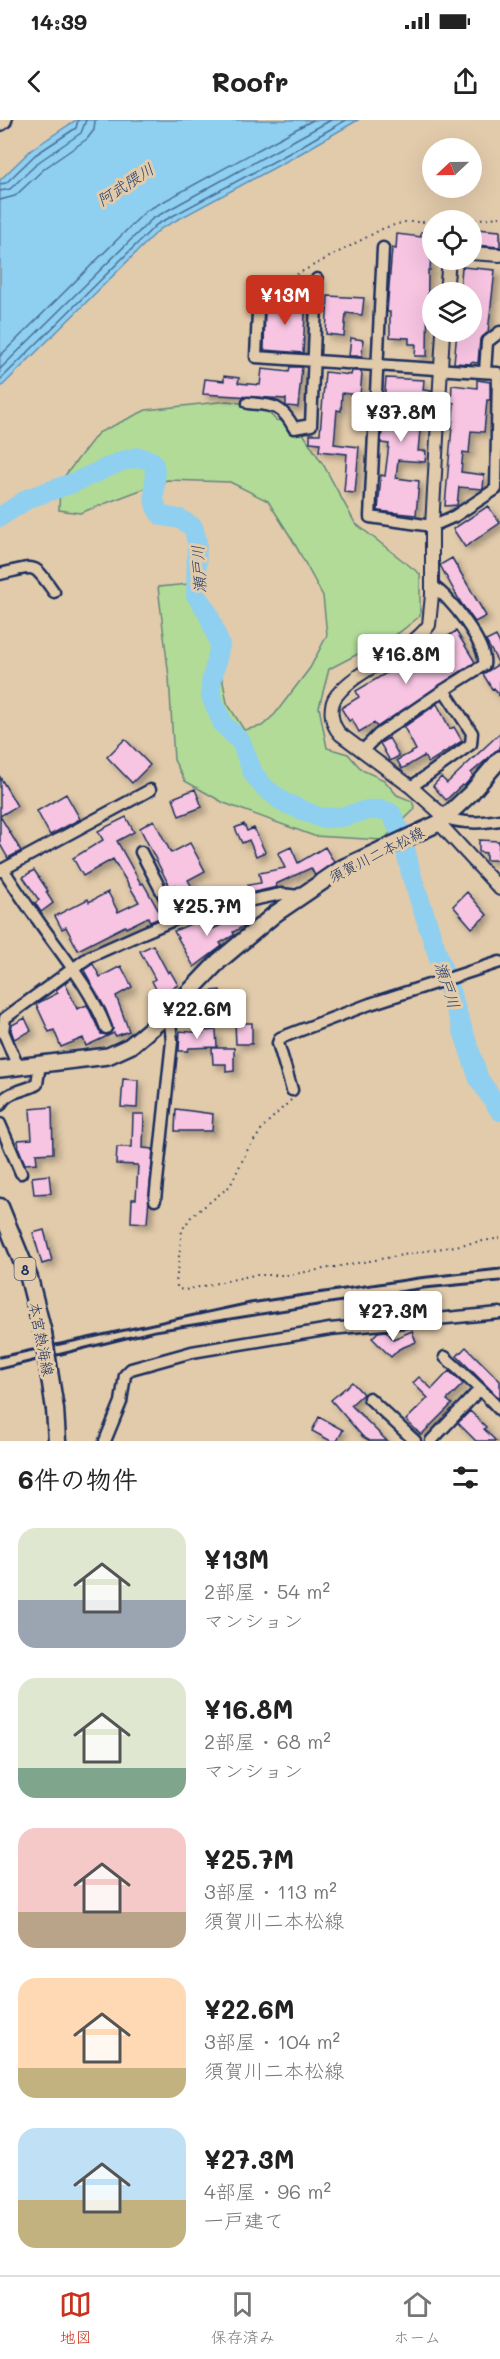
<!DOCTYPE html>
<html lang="ja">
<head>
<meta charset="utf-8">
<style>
	body { margin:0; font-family:Mali,"Klee One",sans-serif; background:#f6f6f6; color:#222; height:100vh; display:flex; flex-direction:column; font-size:22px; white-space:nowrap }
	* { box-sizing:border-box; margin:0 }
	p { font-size:20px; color:#767676 }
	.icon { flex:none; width:33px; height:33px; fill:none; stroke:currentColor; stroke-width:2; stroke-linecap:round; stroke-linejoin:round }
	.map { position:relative; height:1321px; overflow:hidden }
	.sheet { display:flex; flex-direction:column; background:#fff; flex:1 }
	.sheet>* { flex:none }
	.needle { width:39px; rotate:248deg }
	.buttons { position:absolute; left:422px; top:18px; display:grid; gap:12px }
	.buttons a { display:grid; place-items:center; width:60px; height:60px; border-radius:50%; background:#fff; box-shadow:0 6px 24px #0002; font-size:30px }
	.price { position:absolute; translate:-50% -51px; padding:0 14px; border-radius:6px; background:#fff; color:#222; font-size:20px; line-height:39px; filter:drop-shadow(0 2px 3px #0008) }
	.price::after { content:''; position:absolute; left:50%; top:36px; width:18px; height:14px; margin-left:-9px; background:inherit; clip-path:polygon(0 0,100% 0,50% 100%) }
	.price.current { background:#c8321e; color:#fff }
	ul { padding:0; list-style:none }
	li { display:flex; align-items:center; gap:18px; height:150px; padding:0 18px }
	li span { display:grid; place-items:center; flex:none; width:168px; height:120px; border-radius:18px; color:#555 }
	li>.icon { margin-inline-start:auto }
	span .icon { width:72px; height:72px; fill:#fffc; stroke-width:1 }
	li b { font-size:26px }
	h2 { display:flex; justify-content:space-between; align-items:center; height:72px; padding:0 18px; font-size:26px }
	.status { display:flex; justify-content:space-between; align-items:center; height:42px; padding:0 30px; background:#fff; direction:ltr }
	.status svg { height:16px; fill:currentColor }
	header { display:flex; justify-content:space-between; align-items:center; height:78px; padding:0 18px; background:#fff; font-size:27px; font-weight:700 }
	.tabs { display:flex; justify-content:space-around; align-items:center; height:84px; border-top:2px solid #e0e0e0; background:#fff; font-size:16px; color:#767676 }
	.tabs a { display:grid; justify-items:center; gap:3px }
	.tabs .current { color:#c8321e }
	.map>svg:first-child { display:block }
</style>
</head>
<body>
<div class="status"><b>14:39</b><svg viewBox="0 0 49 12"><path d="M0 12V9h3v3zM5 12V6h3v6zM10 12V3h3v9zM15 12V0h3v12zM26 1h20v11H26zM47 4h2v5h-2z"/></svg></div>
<header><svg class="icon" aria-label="back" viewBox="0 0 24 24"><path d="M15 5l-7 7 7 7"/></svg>Roofr<svg class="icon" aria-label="share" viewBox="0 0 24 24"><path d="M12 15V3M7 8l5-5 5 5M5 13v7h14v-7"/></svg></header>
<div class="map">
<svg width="500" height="1321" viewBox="0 0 500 1321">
	<defs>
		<filter id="shadow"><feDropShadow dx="4.5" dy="4.5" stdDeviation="3" flood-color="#0004"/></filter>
	</defs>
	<rect width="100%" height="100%" fill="#e2cbab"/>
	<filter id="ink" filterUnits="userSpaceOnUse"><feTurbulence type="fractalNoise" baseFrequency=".0167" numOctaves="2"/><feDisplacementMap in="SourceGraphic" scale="12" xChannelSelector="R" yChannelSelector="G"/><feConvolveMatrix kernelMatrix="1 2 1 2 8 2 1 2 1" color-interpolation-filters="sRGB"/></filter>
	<g filter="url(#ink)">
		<path fill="#b2db98" stroke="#66857b" stroke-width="1.5" d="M228 281 263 287 276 300 297 304 324 346 355 403 420 454V496L400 512 329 549 319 587 327 628 348 634 362 650 384 660 397 675 412 681 415 689 383 720 314 716 224 683 185 661 174 640 169 557 158 467 189 464 216 525 227 583 244 610 262 606 275 594 310 548 327 515 323 476 292 419 268 381 230 362 167 360 80 393 59 390 60 362 98 313 146 290Z"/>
		<path fill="#8fcff0" stroke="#618fb6" stroke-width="1.5" d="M76 0H358L296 36 160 109 0 268V60L31 30Z"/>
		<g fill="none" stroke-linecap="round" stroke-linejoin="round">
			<path stroke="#496f98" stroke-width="1.5" d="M0 64 6 63 35 35 76 8 78 0
				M0 71 10 69 40 41 81 13 86 0
				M0 80 15 76 45 48 87 19 94 10 95 0
				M0 236 146 91 313 0
				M0 249 152 99 331 0
				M0 260 156 105 293 31 346 0"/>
			<path stroke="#8fcff0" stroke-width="20" d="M0 397 29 378 73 363 122 341 139 337 152 341C161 359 146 380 162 396L180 399 193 407 197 421 196 475 208 493 220 525 211 564V576L223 604 241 622 253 653 263 666 283 682 321 698 341 697 368 690H383L391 693 402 716 412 757 479 959 500 991"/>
		</g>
		<path fill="#f7c4e2" stroke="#1b2f5e" stroke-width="1.5" filter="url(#shadow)" d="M475 109 500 111V127L473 125Z
			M421 112 432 113 430 150H428L427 236H415L416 224H409V218L390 217V192H387L392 128 396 129 397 114 421 117Z
			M462 147 495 150 488 212 480 219 478 243 471 242V244L454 243 457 212H471V172H460Z
			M292 172 303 174 302 192 305 193 303 233 264 230 265 182 291 185Z
			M328 176 364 178 362 195 346 193 344 216 326 214Z
			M351 218 363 220 362 236H349Z
			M290 247H302L298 287 286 286V279L203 274 205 259 224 261V256L239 258 238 263 260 265 262 249 289 252Z
			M352 251H360L362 254 360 275 342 273 341 291 337 290 334 324 359 327 355 373 344 372 347 334 319 331 320 323 310 322V314H320L325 252 351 255Z
			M386 258 424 260 423 270 431 271V279L420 278 417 309 420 310 418 331H426L425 342 398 340 396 358 419 361 416 395 378 391 381 355 385 356 389 324 381 323Z
			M477 260 490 262V280H487L484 312 471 311 469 333 463 332 461 352 484 355 483 369 459 367 457 385 445 386 454 283 451 282 452 265 477 268Z
			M488 386 500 403 465 427 453 409Z
			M452 438 486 496 475 502 461 483 440 445Z
			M456 511 475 542 377 607 374 603 359 612 352 599 349 601 341 588 359 577 356 571 430 527 440 544 455 535 445 518Z
			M496 516 500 524V577L494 568 492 569 483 554 499 544 486 521Z
			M437 584 450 609 454 607 462 621 428 643 424 636 402 649 397 640 416 630 404 607Z
			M500 613V628L471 653 473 656 464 666 462 665 446 680 433 666 441 657 447 663Z
			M389 618 399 636 390 641 380 623Z
			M125 619 150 645 132 663 107 637Z
			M0 657 17 686 0 696 21 731 8 738 0 724Z
			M195 669 202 687 179 696 173 678Z
			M66 674 80 699 50 715 37 691Z
			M126 697 134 712 117 721 141 764 143 763 162 797 150 802 148 797 126 808 125 806 78 830 66 807 62 809 55 796 88 779 89 782 108 772 118 792 139 782 113 739 83 756 73 738 103 720 98 711Z
			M154 700 171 733 190 723 205 751 188 760 200 782 195 786 187 788 175 765 170 767 140 708Z
			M244 704 247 711 254 708 265 732 256 736 249 720 242 723 235 708Z
			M479 720 499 721 498 740H486V733L479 732Z
			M291 727 298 743 325 727 334 742 315 755 311 748 276 764 277 767 250 773 248 765 261 763 259 753 285 748 278 733Z
			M34 750 48 771 46 772 53 783 41 792 35 783 39 780 23 757Z
			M467 772 487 795 472 808 453 786Z
			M242 791 248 804 233 812 234 815 220 823 222 826 194 847 174 811 202 799 208 811 235 799 233 794Z
			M153 825 168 853 170 851 178 865 159 875 152 861 155 859 140 831Z
			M93 844 100 857 121 846 132 867 116 876 129 911 116 916 114 913 86 926 83 918 61 927 54 910 49 912 36 884 58 873 56 870 65 863 77 889 87 885 101 914 108 915 113 909 106 890 84 850Z
			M220 870 223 893 206 896 203 872Z
			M25 898 31 911 14 919 11 910 12 905Z
			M235 903H252V924H236Z
			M216 910 217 927 189 928 188 931H179L180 911 203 913V911Z
			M212 928H234V951L226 952V944H213Z
			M123 959 138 960 137 988 121 987Z
			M52 987 53 1033 36 1034 37 1043 25 1044 19 1029 18 1020 32 1019 30 989Z
			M176 989 213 994 212 1011H175Z
			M133 994H144L143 1028 153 1029 147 1103 131 1102 132 1079H136L138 1045 116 1044 117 1027H132Z
			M49 1055 51 1073 34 1074 32 1057Z
			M44 1110 52 1141 42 1144 33 1113Z
			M386 1211 393 1219 412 1211 416 1222 399 1229 391 1237 372 1218 378 1212Z
			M466 1227 500 1261V1279L457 1236Z
			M449 1251 463 1264 447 1280 452 1284 421 1315 406 1300 428 1278 413 1263 419 1257 432 1269Z
			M352 1262 363 1274 351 1285 387 1321H370L363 1317 331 1280Z
			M470 1291 486 1307 484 1309 496 1321H476L458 1303Z
			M319 1297 343 1310 337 1321H331L312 1311Z"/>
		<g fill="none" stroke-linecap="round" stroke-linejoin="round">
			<defs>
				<path id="minor" d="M258 191 256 237C336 242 417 248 498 253L496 369 455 396 432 406 370 397 383 128
					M485 252 487 222 500 212
					M248 283C273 285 282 285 294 308L311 305 317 159
					M0 454C37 446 32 441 54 472
					M362 631 378 615 444 570
					M411 667 471 624 472 613 444 570 484 545C488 526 449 475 432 466
					M446 698C465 704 481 703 500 700
					M141 732 176 799
					M3 749C14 766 25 783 37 799 62 835 90 867 106 908
					M0 751 150 670
					M18 947 3 911 5 898 89 837 143 813 176 799 214 788 281 774 299 776
					M292 970 278 923 280 918 370 884 500 842
					M0 985C7 970 24 972 37 964L40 944
					M0 1004 21 1053
					M155 1080 172 921 170 902 167 895
					M445 1237 480 1269
					M369 1278 415 1321
					M105 1321 121 1282 125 1255 131 1249 192 1232 330 1209 500 1193
					M431 1321 480 1269 500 1290"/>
				<path id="tertiary" d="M471 133 500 135
					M446 172 449 140
					M443 212 432 406V475L429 505C407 535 360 546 337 575 328 586 331 604 340 614L411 667 446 698
					M439 703 500 769"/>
				<path id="secondary" d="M0 949 108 936 130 926 167 895 219 841 275 794 344 747 439 703 471 673 500 639"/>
				<path id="primary" d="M0 2 3 0
					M0 1087 29 1158 43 1213
					M55 1289 57 1321"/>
			</defs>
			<use href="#minor" stroke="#1b2f5e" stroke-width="15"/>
			<use href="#tertiary" stroke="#1b2f5e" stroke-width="16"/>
			<use href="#secondary" stroke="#1b2f5e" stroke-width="20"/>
			<use href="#primary" stroke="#1b2f5e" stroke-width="21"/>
			<path stroke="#1b2f5e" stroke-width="2" stroke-dasharray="1.5 4.5" stroke-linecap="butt" d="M469 100 500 97
				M286 160 384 108 405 102H432
				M291 980 266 1004 248 1029 230 1066 191 1097 182 1110 176 1163 178 1169 185 1170 254 1155H289L500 1118"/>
			<use href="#minor" stroke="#e2cbab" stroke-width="10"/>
			<use href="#tertiary" stroke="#e2cbab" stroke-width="12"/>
			<use href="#secondary" stroke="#e2cbab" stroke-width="15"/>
			<use href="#primary" stroke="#e2cbab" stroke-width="16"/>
			<path stroke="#1b2f5e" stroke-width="3" d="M0 1237 250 1183 419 1158 500 1149
				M0 1249 155 1211 424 1168 500 1161"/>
			<defs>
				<path id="primary-bridge" d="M43 1213 55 1289"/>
			</defs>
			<use href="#primary-bridge" stroke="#1b2f5e" stroke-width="21" stroke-linecap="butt"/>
			<use href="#primary-bridge" stroke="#e2cbab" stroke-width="16"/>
		</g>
	</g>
	<g text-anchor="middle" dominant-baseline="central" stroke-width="6" stroke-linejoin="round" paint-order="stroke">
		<rect fill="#e2cbab" stroke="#575e75" stroke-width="1.5" x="14.5" y="1138" width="21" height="22" rx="4.5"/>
		<g font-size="14" font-weight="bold" fill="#1b2f5e">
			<text x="25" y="1149">8</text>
		</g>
		<g font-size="15" fill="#1b2f5e" stroke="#e2cbab">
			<text transform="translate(376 734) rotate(-27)">須賀川二本松線</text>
			<text transform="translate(42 1219) rotate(79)">本宮熱海線</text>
		</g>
		<g font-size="16" font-style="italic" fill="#273f6d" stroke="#e2cbab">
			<text transform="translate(125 64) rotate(-33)">阿武隈川</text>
			<text transform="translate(198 449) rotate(-93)">瀬戸川</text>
			<text transform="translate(448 865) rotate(72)">瀬戸川</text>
		</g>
	</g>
</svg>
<div class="buttons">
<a><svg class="needle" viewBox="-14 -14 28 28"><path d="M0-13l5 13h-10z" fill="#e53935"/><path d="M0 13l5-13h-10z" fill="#767676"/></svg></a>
<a><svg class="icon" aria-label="locate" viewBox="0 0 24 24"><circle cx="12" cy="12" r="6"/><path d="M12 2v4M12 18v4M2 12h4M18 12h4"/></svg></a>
<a><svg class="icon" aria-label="layers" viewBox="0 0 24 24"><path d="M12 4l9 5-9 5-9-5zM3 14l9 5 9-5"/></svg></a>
</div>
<b class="price current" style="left:285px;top:206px">¥13M</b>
<b class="price" style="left:401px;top:323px">¥37.8M</b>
<b class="price" style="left:406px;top:565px">¥16.8M</b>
<b class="price" style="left:207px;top:817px">¥25.7M</b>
<b class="price" style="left:197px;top:920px">¥22.6M</b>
<b class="price" style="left:393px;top:1222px">¥27.3M</b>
</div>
<section class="sheet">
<h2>6件の物件<svg class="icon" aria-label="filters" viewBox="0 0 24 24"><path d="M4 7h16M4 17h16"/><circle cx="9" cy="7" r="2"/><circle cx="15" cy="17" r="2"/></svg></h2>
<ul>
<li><span style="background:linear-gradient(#dfe7d0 60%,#9aa5b1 0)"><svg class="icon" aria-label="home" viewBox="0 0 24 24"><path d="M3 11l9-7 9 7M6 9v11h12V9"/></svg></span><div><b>¥13M</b><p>2部屋 · 54 m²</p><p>マンション</p></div></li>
<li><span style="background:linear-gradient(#dfe7d0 75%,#7fa58c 0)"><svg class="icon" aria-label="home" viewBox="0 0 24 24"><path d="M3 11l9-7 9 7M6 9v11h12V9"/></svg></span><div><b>¥16.8M</b><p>2部屋 · 68 m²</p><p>マンション</p></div></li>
<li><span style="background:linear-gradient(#f6c9c9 70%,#b9a48a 0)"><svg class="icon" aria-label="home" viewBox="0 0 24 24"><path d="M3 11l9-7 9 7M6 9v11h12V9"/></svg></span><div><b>¥25.7M</b><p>3部屋 · 113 m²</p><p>須賀川二本松線</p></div></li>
<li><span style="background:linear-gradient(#ffd9b3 75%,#c2b280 0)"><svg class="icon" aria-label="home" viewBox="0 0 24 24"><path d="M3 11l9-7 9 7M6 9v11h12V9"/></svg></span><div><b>¥22.6M</b><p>3部屋 · 104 m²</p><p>須賀川二本松線</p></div></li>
<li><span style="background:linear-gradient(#bfe0f5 60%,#c2b280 0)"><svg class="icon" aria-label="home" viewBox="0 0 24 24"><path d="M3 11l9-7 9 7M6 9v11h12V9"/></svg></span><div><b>¥27.3M</b><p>4部屋 · 96 m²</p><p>一戸建て</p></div></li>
</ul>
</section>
<nav class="tabs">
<a class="current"><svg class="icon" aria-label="map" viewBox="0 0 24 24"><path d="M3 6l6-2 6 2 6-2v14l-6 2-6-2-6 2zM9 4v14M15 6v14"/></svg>地図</a>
<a><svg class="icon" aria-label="saved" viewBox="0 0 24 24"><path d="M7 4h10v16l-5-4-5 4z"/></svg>保存済み</a>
<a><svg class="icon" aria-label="home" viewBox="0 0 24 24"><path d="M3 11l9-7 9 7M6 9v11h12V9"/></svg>ホーム</a>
</nav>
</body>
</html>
